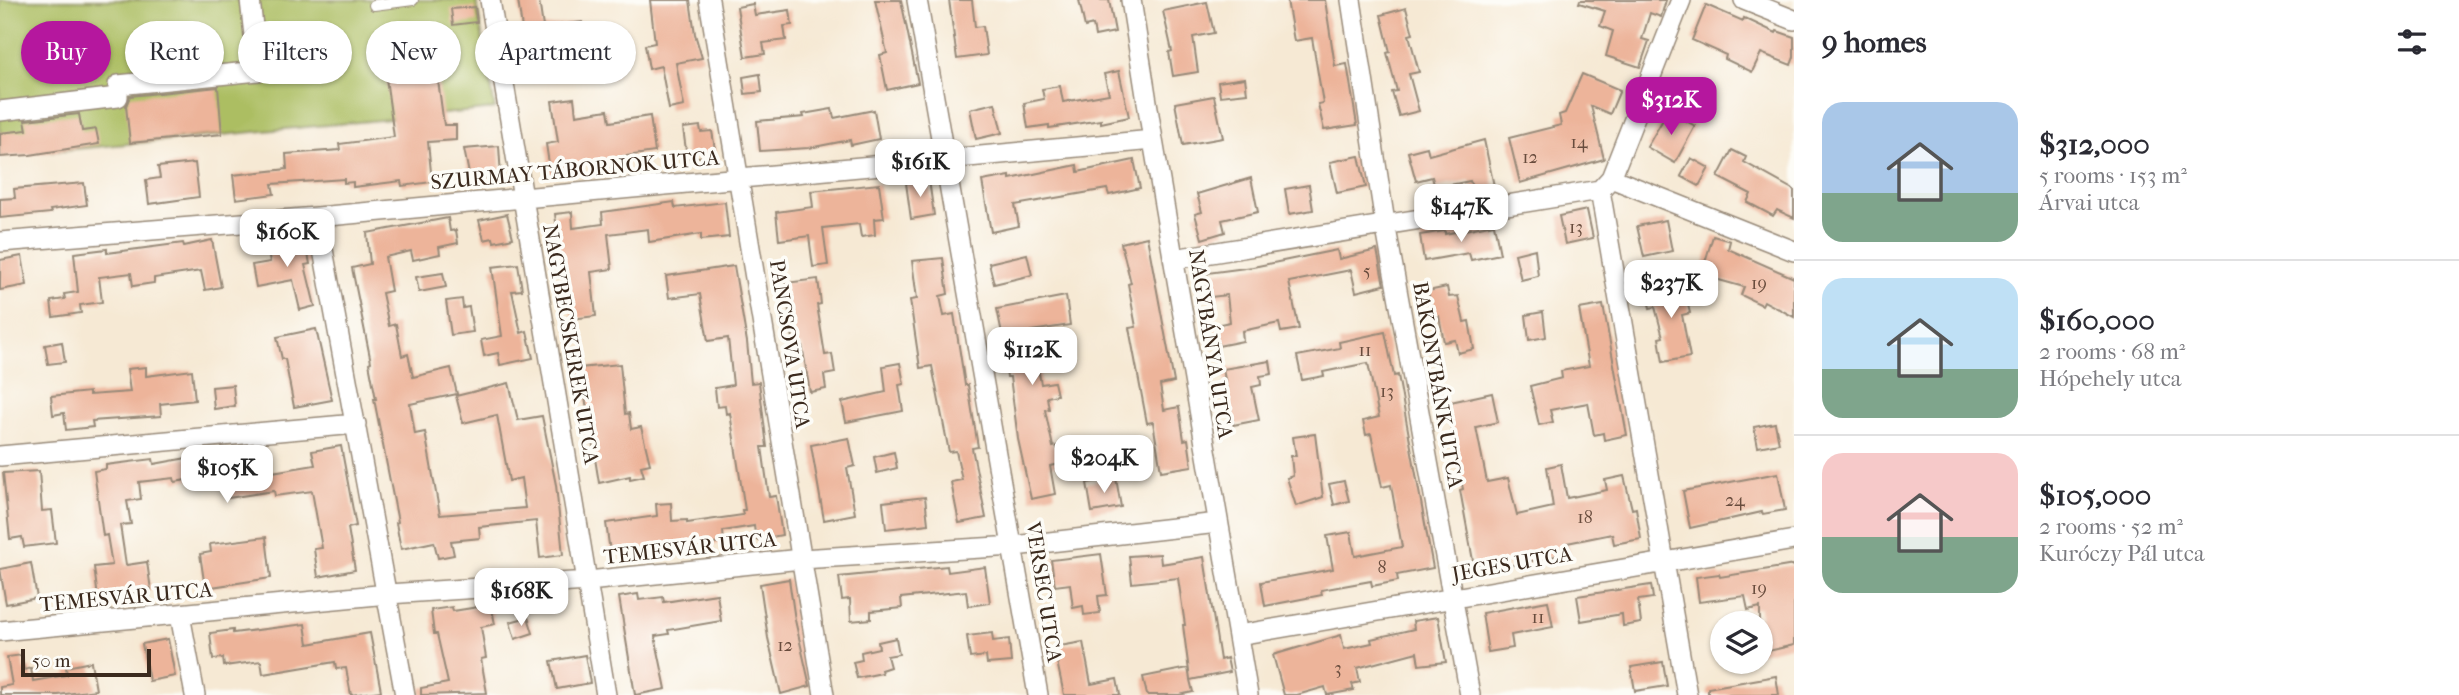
<!DOCTYPE html>
<html lang="en">
<head>
<meta charset="utf-8">
<style>
	body { margin:0; font-family:"IM FELL French Canon",serif; background:#f2f2f3; color:#2b2b33; height:100vh; display:flex; flex-direction:column; font-size:26px; white-space:nowrap }
	* { box-sizing:border-box; margin:0 }
	p { font-size:23px; color:#7c7c81 }
	.icon { flex:none; width:38px; height:38px; fill:none; stroke:currentColor; stroke-width:2; stroke-linecap:round; stroke-linejoin:round }
	.map { position:relative; flex:1; overflow:hidden }
	.panel { display:flex; flex-direction:column; background:#fff; width:665px }
	.panel>* { flex:none }
	.guide { position:absolute; left:21px; top:21px; width:665px; height:63px; display:flex; gap:14px }
	.tools { position:absolute; left:1710px; top:611px; display:grid; gap:14px }
	.tools a { display:grid; place-items:center; width:63px; height:63px; border-radius:50%; background:#fff; box-shadow:0 2px 5px #0004; font-size:35px }
	.scale { position:absolute; left:21px; bottom:18px; width:130px; box-sizing:border-box; padding-left:7px; border:4px solid #3b2a1e; border-top:0; font-size:19px; line-height:24px; white-space:nowrap; color:#3b2a1e; -webkit-text-stroke:5px #fdfcf7; paint-order:stroke }
	.price { position:absolute; translate:-50% -60px; padding:0 16px; border-radius:14px; background:#fff; color:#222; font-size:23px; line-height:46px; filter:drop-shadow(0 2px 4px #0008) }
	.price::after { content:''; position:absolute; left:50%; top:42px; width:21px; height:16px; margin-left:-10px; background:inherit; clip-path:polygon(0 0,100% 0,50% 100%) }
	.price.current { background:#b5179e; color:#fff }
	ul { padding:0; list-style:none }
	li { display:flex; align-items:center; gap:21px; height:175px; padding:0 28px }
	li+li { border-top:2px solid #e1e1e2 }
	li span { display:grid; place-items:center; flex:none; width:196px; height:140px; border-radius:21px; color:#555 }
	li>.icon { margin-inline-start:auto }
	span .icon { width:84px; height:84px; fill:#fffc; stroke-width:1 }
	li b { font-size:30px }
	h2 { display:flex; justify-content:space-between; align-items:center; height:84px; padding:0 28px; font-size:30px }
	.pill { padding:0 24px; border-radius:32px; background:#fff; box-shadow:0 2px 5px #0004; font-size:24px; line-height:63px }
	.pill.current { background:#b5179e; color:#fff }
	main { display:flex; flex:1; min-height:0 }
	.map>svg:first-child { display:block }
</style>
</head>
<body>
<main>
<div class="map">
<svg width="1794" height="695" viewBox="0 0 1794 695">
	<rect width="100%" height="100%" fill="#fdfcf7"/>
	<filter id="ink" filterUnits="userSpaceOnUse"><feTurbulence type="fractalNoise" baseFrequency=".0143" numOctaves="2"/><feDisplacementMap in="SourceGraphic" scale="14" xChannelSelector="R" yChannelSelector="G"/><feConvolveMatrix kernelMatrix="1 2 1 2 8 2 1 2 1" color-interpolation-filters="sRGB"/></filter>
	<filter id="wash" filterUnits="userSpaceOnUse"><feTurbulence type="fractalNoise" baseFrequency=".00686" numOctaves="4" result="noise"/><feDisplacementMap in="SourceGraphic" scale="28" xChannelSelector="R" yChannelSelector="G"/><feGaussianBlur stdDeviation="1.57" result="paint"/><feColorMatrix in="noise" values="0 0 0 0 0 0 0 0 0 0 0 0 0 0 0 0 0 1.4 0 .05"/><feComposite in="paint" operator="in"/></filter>
	<g filter="url(#wash)">
		<rect width="100%" height="100%" fill="#f6e9d4"/>
		<path fill="#acbe62" stroke="#747440" stroke-width="2" d="M0 0H476L495 109 0 156Z"/>
		<g id="blocks">
			<path fill="#edb49a" d="M518 0H539L543 27 582 22 586 47 548 52 552 76 529 79Z
				M650 0H690L695 34 702 58 676 63 684 106 669 109 661 66 649 69 645 45 655 43Z
				M875 0H901L918 83 887 90 880 55 887 53Z
				M949 0H972L975 27 983 26 987 55 957 59Z
				M1079 0H1109L1115 32 1095 36 1093 25 1085 27Z
				M1287 0H1325L1335 66 1347 64 1357 125 1324 130 1318 104 1323 103 1312 38 1294 41Z
				M1580 0H1666L1661 17 1650 13 1642 39 1649 41 1640 67 1606 56 1613 31 1600 26 1605 11 1579 3Z
				M1207 2 1214 33 1193 37 1198 72 1173 76 1169 52 1172 51 1163 11Z
				M753 4 755 15 790 10 792 25 784 26 786 40 763 43 765 54 745 57 737 7Z
				M1706 5 1743 21 1744 18 1776 33 1777 31 1794 37V57L1791 65 1761 53 1752 72 1725 59 1726 55 1692 40Z
				M475 7 477 22 453 25 451 9Z
				M1406 8 1413 34 1409 35 1419 72 1409 74 1419 111 1399 116 1392 92 1397 91 1387 53 1390 52 1381 15Z
				M431 28 444 125H456V140L428 142 432 182 402 186 401 181 353 187V182L344 183V179L272 184 274 194 236 199 233 175 287 169 286 154 340 150 339 144 394 137 380 34Z
				M613 52 616 77 603 79 599 54Z
				M1119 71 1129 117 1101 123V120L1049 128V125L1028 128 1024 103 1044 99 1042 89 1060 86 1063 102 1109 94 1104 74Z
				M760 74 762 92 745 94 743 77Z
				M1582 74 1620 90 1610 114 1591 106 1604 159 1520 183 1509 138 1561 125 1559 115 1565 113Z
				M1245 78 1247 93 1220 96 1218 82Z
				M218 87 222 134 130 143 126 106 130 96Z
				M1214 96 1223 138 1183 145 1175 103Z
				M574 98 576 115 608 110 610 122 650 116 655 152 576 163 577 173 551 177 546 144 558 142 552 101Z
				M995 103 1002 133 976 139 970 109Z
				M832 109 834 118 874 110 879 139 851 145 850 140 809 148 760 151 757 121 804 117 803 114Z
				M1668 111 1695 126 1675 163 1647 147Z
				M79 114 82 131 96 129 99 144 30 155 0 157V133L27 130 25 120Z
				M700 126 701 132 712 131 716 155 687 158 683 128Z
				M1484 140 1494 186 1473 191 1470 181 1435 188 1432 177 1416 181 1408 152 1427 147 1429 155Z
				M499 146 501 177 470 179 464 149Z
				M1732 150 1746 157 1744 162 1794 190V218L1777 210 1773 216 1747 202 1751 194 1718 177Z
				M1359 156 1366 187 1337 193 1330 162Z
				M1691 158 1709 168 1699 186 1681 176Z
				M1134 160 1140 188 1109 195 1107 189 1015 205 1019 226 991 232 982 181 1010 176V179L1077 165 1078 172Z
				M195 163 199 197 149 204 146 180 160 178 158 167Z
				M1251 178 1258 212 1222 220 1225 232 1202 239 1195 214 1202 212 1197 194Z
				M929 180 934 215 911 219 906 183Z
				M84 183 87 205 50 210 51 213 0 218V199L15 198 14 189Z
				M879 184 884 218 874 219 875 235 861 237 859 224 823 228 828 265 813 267 809 236 779 240 776 212 813 207 811 191Z
				M1309 185 1313 210 1289 214 1285 189Z
				M674 202 675 208 725 202 729 237 701 240V234L649 242 648 229 608 234 612 269 591 272 596 316 572 319 568 284 564 285 555 214 572 212 573 228 603 224 602 212Z
				M1587 210 1593 238 1565 244 1559 216Z
				M507 214 513 238 494 242 493 238 484 240 479 220Z
				M448 218 450 231 456 230 458 243 439 247 440 254 413 260 411 251 385 257 391 291 382 293 389 326 396 324 402 356 408 354 413 377 451 368 457 394 410 404 415 434 425 432 440 515 525 508 521 478 509 481 497 415 463 423 456 396 509 383 518 420 542 416 556 485 563 555 540 558 536 521 479 527 480 538 451 541 454 555 438 558 434 542 401 549 396 523 398 522 374 399H376L369 363 371 362 352 268 370 264 367 233Z
				M1666 220 1672 251 1644 257 1637 226Z
				M1494 224 1500 254 1471 260 1469 253 1424 261 1420 235 1445 231V234Z
				M1713 236 1730 241 1728 249 1794 278V317L1764 301 1762 305 1741 295 1744 287 1701 275Z
				M1147 237 1174 382 1160 385 1164 410 1179 407 1184 440 1188 439 1192 466 1161 471 1153 422 1147 423 1129 328 1136 327 1128 284 1131 283 1121 243Z
				M305 238 310 264 305 265 315 306 300 310 293 280 256 287 252 265 270 262 267 245Z
				M212 240 221 287 205 290 201 271 154 278V283L133 286 131 273 99 277 102 302 80 305 81 313 53 317 51 301 65 299 64 294 78 292 74 253 107 249V253L183 243 184 246Z
				M1535 249 1538 276 1521 280 1515 254Z
				M1337 250 1339 259 1377 250 1384 285 1356 292 1351 270 1289 282 1299 329 1281 332 1279 323 1242 331 1243 341 1218 346 1215 325 1230 322 1227 295 1211 297 1207 273 1253 267Z
				M1027 254 1032 275 994 284 989 263Z
				M22 256 27 285 0 290V260Z
				M943 258 948 294 940 296 944 316 954 314 965 385H968L972 410 978 447 972 448 986 518 959 523 951 482 962 480 956 451 949 452 932 366 920 368 910 300 917 299 912 261Z
				M518 264 522 290 512 291 521 333 527 331 533 358 500 365 498 353 484 356 481 340 502 336 492 267Z
				M734 266 747 342 751 383 759 382 767 447H762L769 497 776 496 782 535 756 540 754 526 723 531 724 543 659 549V546L610 552 606 523 657 516 656 504 671 503 672 521 687 520V523L743 515 742 510H745L730 413 726 414 725 406 717 407 715 388 733 385 728 338 708 341 700 294 669 298 666 276Z
				M443 273 446 287 419 292 416 277Z
				M818 279 821 304 817 305 825 355 832 354 835 373 824 375 826 389 810 392 802 345 794 346 785 283Z
				M1682 281 1690 313 1682 315 1690 357 1663 362 1659 338 1663 337 1655 307 1650 308 1646 291Z
				M1447 287 1449 297 1458 296 1464 322 1469 321 1474 349 1458 353 1455 340 1444 342 1439 316 1433 317 1428 291Z
				M1066 296 1070 325 1031 331 1041 384 1054 382 1057 395 1047 397 1049 409 1045 410 1053 447 1057 446 1061 464 1050 466 1055 494 1031 499 1018 439 1010 377H1007L1002 349 1005 348 997 309Z
				M462 299 463 308 469 307 473 332 451 335 446 301Z
				M1603 305 1627 435 1604 440 1603 433 1594 435 1588 403 1550 410 1553 422 1539 425 1530 386 1562 378 1561 371 1589 366 1579 309Z
				M1543 312 1546 337 1529 340 1526 315Z
				M316 329 332 400 294 407 285 359H282L277 337Z
				M1385 332 1394 376 1398 375 1433 568 1397 575 1398 581 1372 586 1371 581 1321 590 1322 595 1265 606 1261 582 1333 569 1327 536 1351 532 1355 556 1402 547 1391 485 1382 487 1371 434 1366 435 1363 421 1379 417 1368 363 1323 372 1324 376 1302 380 1297 356 1340 348 1339 342Z
				M62 342 65 362 48 364 45 345Z
				M1270 361 1272 374 1260 376 1261 385 1252 387 1259 420 1233 425 1223 369Z
				M900 363 904 384 899 385 903 411 846 422 842 402 886 392 883 366Z
				M620 364 625 414 629 413 631 429 641 427 650 464 641 466 644 476 630 479V476L599 483 585 397H582L579 368Z
				M146 367V376L192 370 195 400 160 404 161 416 92 421 93 427 66 430 64 413 53 415 51 396 89 392V395L130 392 127 369Z
				M233 385 235 406 214 409 212 387Z
				M1492 393 1498 422 1476 427 1487 482 1508 478 1517 515 1553 507 1547 467 1561 464 1567 498 1607 490 1605 480 1624 476 1632 509 1636 508 1641 539 1614 544 1612 534 1567 543 1570 553 1508 566 1507 560 1474 566 1460 490 1463 489 1446 403Z
				M1775 423 1779 443 1758 447 1754 427Z
				M1315 434 1323 497 1296 506 1287 478 1293 476 1291 456H1296L1293 437Z
				M849 438 855 466 847 468 855 514 824 520 811 445Z
				M341 446 356 526 348 528 355 570 318 577 314 549 322 548 312 491 275 496 274 491 228 498 224 473 175 482 174 478 139 482 141 499 127 501 131 524 120 525 126 565 147 562 151 590 98 598 94 567 112 565 107 535 103 536 94 471 106 469V465L153 459 154 464 203 455 257 448 260 474 315 465 312 451Z
				M894 452 897 468 877 473 874 457Z
				M39 471 42 511 52 510 56 543 24 547 22 537 10 539 3 473Z
				M1778 473 1785 510 1763 514 1762 512 1690 528 1683 491Z
				M1116 478 1121 507 1092 512 1087 483Z
				M1344 481 1349 501 1334 505 1329 484Z
				M925 497 928 524 886 529 883 502Z
				M266 537 271 578 205 588 200 554 211 552 210 544Z
				M1101 554 1107 595 1098 596 1100 613 1084 615 1083 606 1073 608 1070 584 1055 586 1051 560Z
				M1160 554 1161 564 1204 557 1220 660 1227 658 1230 672 1190 680 1193 692 1179 695H1147L1143 677 1188 668 1190 679 1183 625H1185L1178 578 1132 583 1129 556Z
				M31 563 37 598 6 604 0 569Z
				M1794 565V645L1760 653V607L1748 610 1745 596 1699 602 1696 577 1719 574 1720 577Z
				M947 566 948 572 985 567 990 603 968 606 966 591 901 598 902 608 871 611V619L851 621 850 599 842 600 839 577Z
				M789 579 795 620 810 686 781 694 768 638 760 584Z
				M1651 585 1653 598 1638 600 1641 623 1623 626 1622 614 1581 621 1577 596Z
				M638 594 639 600 663 597 664 602 717 594 721 621 668 630 669 634 655 636 666 689 635 695 619 597Z
				M1548 601 1553 627 1511 635 1513 648 1488 652 1482 613Z
				M491 605 495 624 481 627 486 658 481 659 487 693 421 695V688L448 683 437 634H434L431 610 452 607 453 611Z
				M528 617 533 633 515 639 510 622Z
				M1438 617 1446 662 1419 665 1417 652 1357 668 1360 682 1352 684 1354 690 1327 695 1325 687 1297 695H1284L1273 655 1341 635 1344 649 1372 643 1371 639 1414 629 1413 621Z
				M305 624 308 644 370 633 381 691 351 695 346 668 336 669 335 662 263 674 261 661 224 666 223 658 213 659 210 633 233 630V633Z
				M992 633 993 641 1009 639 1011 662 987 664 986 656 970 658 967 636Z
				M896 638 899 654 887 656 890 667 881 670 882 673 857 678 853 662 862 660 861 652 879 648 878 642Z
				M168 639 175 676 149 681 142 644Z
				M1083 642 1091 684 1117 679 1120 695H1064L1054 647Z
				M22 655 24 670 31 668 33 681 67 675 66 667 91 662 96 690 58 695H0V687L12 685 7 657Z
				M585 655 590 683 557 689 551 661Z
				M1663 662 1667 686 1635 691 1631 667Z
				M1776 676 1779 695H1708V688Z"/>
		</g>
	</g>
	<g filter="url(#ink)">
		<use href="#blocks" fill-opacity="0" stroke="#988a79" stroke-width="2"/>
		<g fill="none" stroke-linecap="round" stroke-linejoin="round">
			<defs>
				<path id="lane" d="M374 5 413 0"/>
				<path id="street" d="M490 0 606 695
					M709 0 824 695
					M917 0 1038 695
					M1131 0 1153 140 1248 695
					M1351 0 1385 223 1470 695
					M1744 0 1794 20
					M0 111 118 97V85L258 71 250 0
					M1611 178 1794 251
					M1600 190 1687 695
					M1600 190 1611 178 1681 0
					M317 217 405 695
					M0 242 317 217 1153 140
					M1174 259 1600 190
					M0 456 356 424
					M180 615 195 695
					M0 631 388 594 588 581 801 559 1014 546 1218 523
					M1238 635 1794 540"/>
			</defs>
			<use href="#lane" stroke="#988a79" stroke-width="12"/>
			<use href="#street" stroke="#988a79" stroke-width="22"/>
			<use href="#lane" stroke="#fff" stroke-width="10"/>
			<use href="#street" stroke="#fff" stroke-width="19"/>
		</g>
	</g>
	<g text-anchor="middle" dominant-baseline="central" stroke-width="7" stroke-linejoin="round" paint-order="stroke">
		<g font-size="18" fill="#684c3d">
			<text x="1579" y="142">14</text>
			<text x="1530" y="157">12</text>
			<text x="1576" y="227">13</text>
			<text x="1367" y="271">5</text>
			<text x="1759" y="283">19</text>
			<text x="1365" y="350">11</text>
			<text x="1387" y="391">13</text>
			<text x="1735" y="500">24</text>
			<text x="1585" y="517">18</text>
			<text x="1382" y="567">8</text>
			<text x="1759" y="588">19</text>
			<text x="1538" y="617">11</text>
			<text x="785" y="645">12</text>
			<text x="1338" y="668">3</text>
		</g>
		<g font-size="21" fill="#3b2a1e" stroke="#fdfcf7">
			<text transform="translate(575 170) rotate(-5)">SZURMAY TÁBORNOK UTCA</text>
			<text transform="translate(571 344) rotate(80)">NAGYBECSKEREK UTCA</text>
			<text transform="translate(790 344) rotate(81)">PANCSOVA UTCA</text>
			<text transform="translate(1211 344) rotate(81)">NAGYBÁNYA UTCA</text>
			<text transform="translate(1438 385) rotate(80)">BAKONYBÁNK UTCA</text>
			<text transform="translate(690 548) rotate(-6)">TEMESVÁR UTCA</text>
			<text transform="translate(1512 564) rotate(-10)">JEGES UTCA</text>
			<text transform="translate(1044 592) rotate(81)">VERSEC UTCA</text>
			<text transform="translate(126 597) rotate(-5)">TEMESVÁR UTCA</text>
		</g>
	</g>
</svg>
<div class="tools">
<a><svg class="icon" aria-label="layers" viewBox="0 0 24 24"><path d="M12 4l9 5-9 5-9-5zM3 14l9 5 9-5"/></svg></a>
</div>
<div class="scale">50 m</div>
<b class="price current" style="left:1671px;top:137px">$312K</b>
<b class="price" style="left:920px;top:199px">$161K</b>
<b class="price" style="left:1461px;top:244px">$147K</b>
<b class="price" style="left:287px;top:269px">$160K</b>
<b class="price" style="left:1671px;top:320px">$237K</b>
<b class="price" style="left:1032px;top:387px">$112K</b>
<b class="price" style="left:1104px;top:495px">$204K</b>
<b class="price" style="left:227px;top:505px">$105K</b>
<b class="price" style="left:521px;top:628px">$168K</b>
<div class="guide">
<a class="pill current">Buy</a>
<a class="pill">Rent</a>
<a class="pill">Filters</a>
<a class="pill">New</a>
<a class="pill">Apartment</a>
</div>
</div>
<section class="panel">
<h2>9 homes<svg class="icon" aria-label="filters" viewBox="0 0 24 24"><path d="M4 7h16M4 17h16"/><circle cx="9" cy="7" r="2"/><circle cx="15" cy="17" r="2"/></svg></h2>
<ul>
<li><span style="background:linear-gradient(#a9c7e8 65%,#7fa58c 0)"><svg class="icon" aria-label="home" viewBox="0 0 24 24"><path d="M3 11l9-7 9 7M6 9v11h12V9"/></svg></span><div><b>$312,000</b><p>5 rooms · 153 m²</p><p>Árvai utca</p></div></li>
<li><span style="background:linear-gradient(#bfe0f5 65%,#7fa58c 0)"><svg class="icon" aria-label="home" viewBox="0 0 24 24"><path d="M3 11l9-7 9 7M6 9v11h12V9"/></svg></span><div><b>$160,000</b><p>2 rooms · 68 m²</p><p>Hópehely utca</p></div></li>
<li><span style="background:linear-gradient(#f6c9c9 60%,#7fa58c 0)"><svg class="icon" aria-label="home" viewBox="0 0 24 24"><path d="M3 11l9-7 9 7M6 9v11h12V9"/></svg></span><div><b>$105,000</b><p>2 rooms · 52 m²</p><p>Kuróczy Pál utca</p></div></li>
</ul>
</section>
</main>
</body>
</html>
